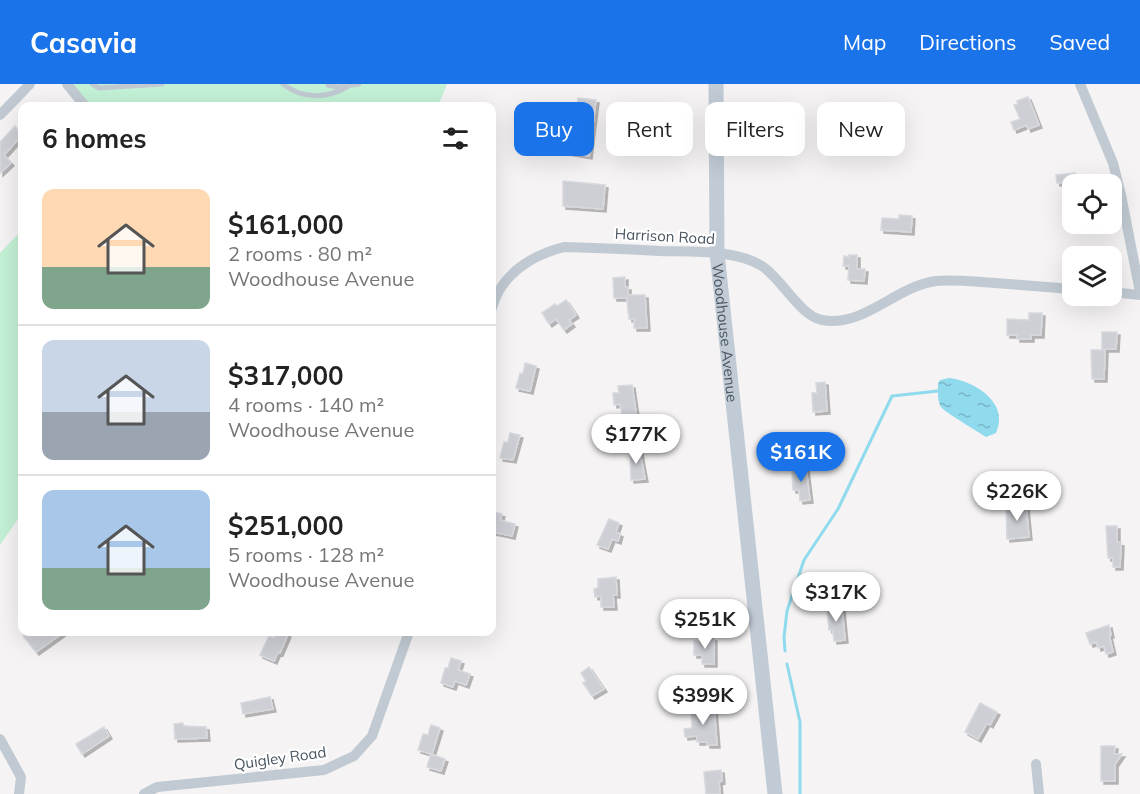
<!DOCTYPE html>
<html lang="en">
<head>
<meta charset="utf-8">
<style>
	body { margin:0; font-family:Mulish,sans-serif; background:#f6f6f6; color:#222; height:100vh; display:flex; flex-direction:column; font-size:22px; white-space:nowrap }
	* { box-sizing:border-box; margin:0 }
	p { font-size:20px; color:#767676 }
	.icon { flex:none; width:33px; height:33px; fill:none; stroke:currentColor; stroke-width:2; stroke-linecap:round; stroke-linejoin:round }
	.map { position:relative; flex:1; overflow:hidden }
	.panel { position:absolute; left:18px; top:18px; width:478px; height:534px; display:flex; flex-direction:column; background:#fff; border-radius:12px; box-shadow:0 6px 24px #0002 }
	.panel>* { flex:none }
	.banner { position:absolute; left:514px; top:18px; width:536px; height:54px; display:flex; gap:12px }
	.buttons { position:absolute; left:1062px; top:90px; display:grid; gap:12px }
	.buttons a { display:grid; place-items:center; width:60px; height:60px; border-radius:12px; background:#fff; box-shadow:0 6px 24px #0002; font-size:30px }
	.price { position:absolute; translate:-50% -51px; padding:0 14px; border-radius:21px; background:#fff; color:#222; font-size:20px; line-height:39px; filter:drop-shadow(0 2px 3px #0008) }
	.price::after { content:''; position:absolute; left:50%; top:36px; width:18px; height:14px; margin-left:-9px; background:inherit; clip-path:polygon(0 0,100% 0,50% 100%) }
	.price.selected { background:#1a73e8; color:#fff }
	ul { padding:0; list-style:none }
	li { display:flex; align-items:center; gap:18px; height:150px; padding:0 24px }
	li+li { border-top:2px solid #e0e0e0 }
	li span { display:grid; place-items:center; flex:none; width:168px; height:120px; border-radius:12px; color:#555 }
	li>.icon { margin-inline-start:auto }
	span .icon { width:72px; height:72px; fill:#fffc; stroke-width:1 }
	li b { font-size:26px }
	h2 { display:flex; justify-content:space-between; align-items:center; height:72px; padding:0 24px; font-size:26px }
	.chip { padding:0 21px; border-radius:12px; background:#fff; box-shadow:0 6px 24px #0002; font-size:21px; line-height:54px }
	.chip.selected { background:#1a73e8; color:#fff }
	header { display:flex; align-items:center; gap:36px; box-sizing:border-box; height:84px; padding:0 30px; background:#1a73e8; color:#fff }
	header strong { font-size:28px }
	nav { display:flex; gap:33px; margin-inline-start:auto; font-size:21px }
	.map>svg:first-child { display:block }
</style>
</head>
<body>
<header>
<strong>Casavia</strong>
<nav><a>Map</a><a>Directions</a><a>Saved</a></nav>
</header>
<div class="map">
<svg width="1140" height="710" viewBox="0 0 1140 710">
	<defs>
		<pattern id="water-ripples" width="26" height="14" patternUnits="userSpaceOnUse" patternTransform="scale(1.5)"><rect width="26" height="14" fill="#90daee"/><path d="M2 4q2-2 4 0t4 0M15 11q2-2 4 0t4 0" fill="none" stroke="#78b4c4"/></pattern>
		<filter id="shadow"><feDropShadow dx="3" dy="3" stdDeviation="0" flood-color="#0004"/></filter>
	</defs>
	<rect width="100%" height="100%" fill="#f5f3f3"/>
	<path fill="#c3f1d5" d="M72 0H447L438 22H89Z
		M22 146V429L0 461V169Z"/>
	<path fill="url(#water-ripples)" d="M949 294C975 297 1010 319 996 349L986 353C980 349 943 327 941 323 937 317 938 306 938 299L940 296Z"/>
	<g fill="none" stroke-linecap="round" stroke-linejoin="round">
		<path stroke="#90daee" stroke-width="3" d="M785 567 784 553 787 527 804 476 838 425 892 312 938 307
			M787 580 800 638V710"/>
	</g>
	<path fill="#cdcfd5" stroke="#d7d9de" stroke-width="1.5" filter="url(#shadow)" d="M1028 13 1039 41 1028 45 1027 41 1014 46 1011 38 1020 35 1014 21 1018 20 1017 17Z
		M578 14 596 16 589 72 565 68 567 54H573Z
		M857 34 884 37V45H870V62H852V52H857Z
		M15 42 22 51 4 71 11 79 0 89V58Z
		M638 48 678 52 676 68 637 61Z
		M1075 89 1076 100H1072V122L1068 123 1065 98 1057 99 1056 91Z
		M563 97 605 101 603 125 563 122Z
		M899 131 912 132 911 148 881 146 882 134 899 135Z
		M849 171H857V185H865L864 197 848 196 849 182H843L844 172 849 173Z
		M625 193V203H628V211H645L647 244H634V235H629V229H628L627 214H614L613 194Z
		M566 216 576 231 569 236 572 240 564 246 556 235 549 240 542 229 555 220 557 222Z
		M1029 229H1042L1041 251H1031V255H1017V251H1007V235L1029 236Z
		M1102 248H1117L1116 265H1102Z
		M1091 266H1105L1104 295H1092Z
		M525 279 536 282 530 307 516 304 520 289 523 290Z
		M825 298 827 327 813 328 812 309H817L816 299Z
		M632 301 636 329 622 330 620 320 614 321 613 309H619L618 302Z
		M510 349 520 351 513 376 500 374 504 358H508Z
		M639 363 645 395 631 396 630 364Z
		M806 384 810 416 800 417 799 406H793L792 385Z
		M1026 421 1029 453 1007 455 1006 423Z
		M492 427 502 430 500 436 515 440 512 452 492 448Z
		M609 435 619 439 616 448 620 450 618 457 612 455 608 465 597 461Z
		M1106 442H1117V458L1121 459 1120 483H1113V474H1108Z
		M616 493 617 511H613L614 523H601V512L595 513 594 505 598 504V495Z
		M827 524H842L845 556 834 557 833 546H829Z
		M1109 541 1111 551H1109L1113 568 1106 570 1104 562 1098 564 1097 558 1090 560 1086 549Z
		M29 548H64L36 568 23 552Z
		M277 548 288 550 280 569 278 568 274 577 260 571 269 552 274 554Z
		M703 554H714V580H702V571H694V557H703Z
		M451 574 461 577 458 586 470 590 466 601 455 597 453 603 441 599 445 584H448Z
		M589 583 604 605 592 612 583 599 586 597 581 589Z
		M270 613 273 625 243 630 241 619Z
		M980 619 997 628 990 641 987 639 978 655 965 648Z
		M714 623 717 661H707V658H697V652L685 653 684 645 692 644 691 625Z
		M183 639V642L206 643 207 654 175 655 174 640Z
		M431 641 440 644 432 670 418 666 423 650 428 651Z
		M104 643 109 652 82 670 76 660Z
		M1101 662H1115L1114 670H1122L1115 680V697H1101Z
		M431 670 445 675 441 687 427 683Z
		M721 686 722 697 719 698 720 710H706L704 688Z"/>
	<g fill="none" stroke-linecap="round" stroke-linejoin="round">
		<path stroke="#c1cad2" stroke-width="5" d="M92 0 99 4 162 0
			M283 0C302 15 326 15 347 3
			M328 1 337 3 359 0"/>
		<path stroke="#c1cad2" stroke-width="10" d="M67 0 85 22
			M1080 0 1113 79 1121 111 1140 208
			M0 31 30 0
			M1112 208 1140 211
			M492 224C501 190 532 171 564 163 596 164 628 165 659 167 690 168 735 165 762 182 782 195 800 232 822 236 864 244 896 202 936 197 956 195 976 198 995 199 1021 201 1047 203 1072 205
			M0 655 21 693 19 710
			M1036 680 1039 710
			M144 710 157 703 324 686 354 672 372 652 409 548"/>
		<path stroke="#c1cbd6" stroke-width="15" id="s1" d="M716 0 717 169 775 710"/>
	</g>
	<g text-anchor="middle" dominant-baseline="central" stroke-width="4.5" stroke-linejoin="round" paint-order="stroke">
		<g font-size="15" fill="#4a5661" stroke="#fff">
			<text transform="translate(665 152) rotate(3)">Harrison Road</text>
			<text stroke="none"><textPath href="#s1" startOffset="249">Woodhouse Avenue</textPath></text>
			<text transform="translate(280 674) rotate(-8)">Quigley Road</text>
		</g>
	</g>
</svg>
<div class="buttons">
<a><svg class="icon" aria-label="locate" viewBox="0 0 24 24"><circle cx="12" cy="12" r="6"/><path d="M12 2v4M12 18v4M2 12h4M18 12h4"/></svg></a>
<a><svg class="icon" aria-label="layers" viewBox="0 0 24 24"><path d="M12 4l9 5-9 5-9-5zM3 14l9 5 9-5"/></svg></a>
</div>
<b class="price" style="left:636px;top:381px">$177K</b>
<b class="price selected" style="left:801px;top:399px">$161K</b>
<b class="price" style="left:1017px;top:438px">$226K</b>
<b class="price" style="left:836px;top:539px">$317K</b>
<b class="price" style="left:705px;top:566px">$251K</b>
<b class="price" style="left:703px;top:642px">$399K</b>
<div class="banner">
<a class="chip selected">Buy</a>
<a class="chip">Rent</a>
<a class="chip">Filters</a>
<a class="chip">New</a>
</div>
<section class="panel">
<h2>6 homes<svg class="icon" aria-label="filters" viewBox="0 0 24 24"><path d="M4 7h16M4 17h16"/><circle cx="9" cy="7" r="2"/><circle cx="15" cy="17" r="2"/></svg></h2>
<ul>
<li><span style="background:linear-gradient(#ffd9b3 65%,#7fa58c 0)"><svg class="icon" aria-label="home" viewBox="0 0 24 24"><path d="M3 11l9-7 9 7M6 9v11h12V9"/></svg></span><div><b>$161,000</b><p>2 rooms · 80 m²</p><p>Woodhouse Avenue</p></div></li>
<li><span style="background:linear-gradient(#c9d6e8 60%,#9aa5b1 0)"><svg class="icon" aria-label="home" viewBox="0 0 24 24"><path d="M3 11l9-7 9 7M6 9v11h12V9"/></svg></span><div><b>$317,000</b><p>4 rooms · 140 m²</p><p>Woodhouse Avenue</p></div></li>
<li><span style="background:linear-gradient(#a9c7e8 65%,#7fa58c 0)"><svg class="icon" aria-label="home" viewBox="0 0 24 24"><path d="M3 11l9-7 9 7M6 9v11h12V9"/></svg></span><div><b>$251,000</b><p>5 rooms · 128 m²</p><p>Woodhouse Avenue</p></div></li>
</ul>
</section>
</div>
</body>
</html>
